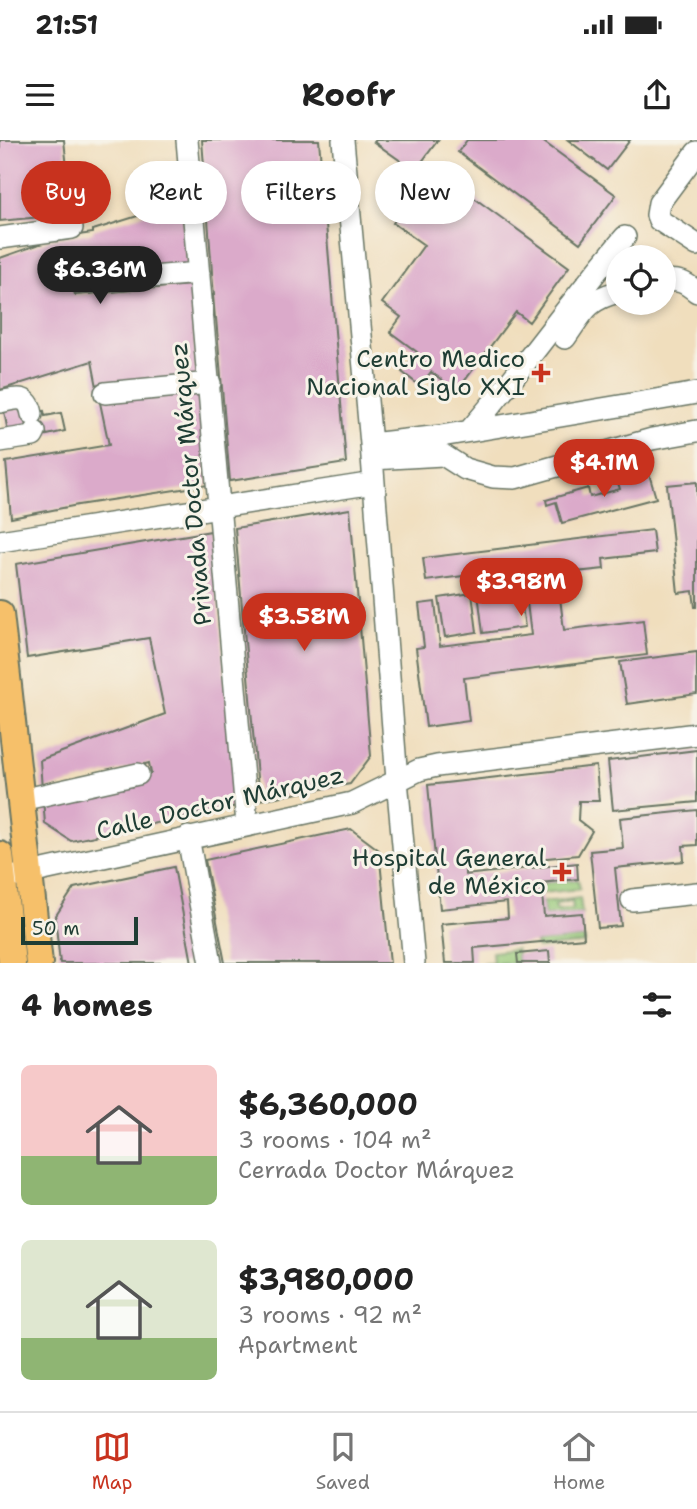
<!DOCTYPE html>
<html lang="en">
<head>
<meta charset="utf-8">
<style>
	body { margin:0; font-family:"Shantell Sans",sans-serif; background:#f2f2f2; color:#222; height:100vh; display:flex; flex-direction:column; font-size:26px; white-space:nowrap }
	* { box-sizing:border-box; margin:0 }
	p { font-size:23px; color:#767676 }
	.icon { flex:none; width:38px; height:38px; fill:none; stroke:currentColor; stroke-width:2; stroke-linecap:round; stroke-linejoin:round }
	.map { position:relative; height:823px; overflow:hidden }
	.side { display:flex; flex-direction:column; background:#fff; flex:1 }
	.side>* { flex:none }
	.hud { position:absolute; left:21px; top:21px; width:656px; height:63px; display:flex; gap:14px }
	.controls { position:absolute; left:606px; top:105px; display:grid; gap:14px }
	.controls a { display:grid; place-items:center; width:70px; height:70px; border-radius:50%; background:#fff; box-shadow:0 4px 10px #0003; font-size:35px }
	.scale { position:absolute; left:21px; bottom:18px; width:117px; box-sizing:border-box; padding-left:7px; border:4px solid #1f3d34; border-top:0; font-size:19px; line-height:24px; white-space:nowrap; color:#1f3d34; -webkit-text-stroke:5px #f7f3e8; paint-order:stroke }
	.price { position:absolute; translate:-50% -60px; padding:0 16px; border-radius:24px; background:#c8321e; color:#fff; font-size:23px; line-height:46px; filter:drop-shadow(0 2px 4px #0008) }
	.price::after { content:''; position:absolute; left:50%; top:42px; width:21px; height:16px; margin-left:-10px; background:inherit; clip-path:polygon(0 0,100% 0,50% 100%) }
	.price.selected { background:#222; color:#fff }
	ul { padding:0; list-style:none }
	li { display:flex; align-items:center; gap:21px; height:175px; padding:0 21px }
	li span { display:grid; place-items:center; flex:none; width:196px; height:140px; border-radius:10px; color:#555 }
	li>.icon { margin-inline-start:auto }
	span .icon { width:84px; height:84px; fill:#fffc; stroke-width:1 }
	li b { font-size:30px }
	h2 { display:flex; justify-content:space-between; align-items:center; height:84px; padding:0 21px; font-size:30px }
	.chip { padding:0 24px; border-radius:32px; background:#fff; box-shadow:0 4px 10px #0003; font-size:24px; line-height:63px }
	.chip.selected { background:#c8321e; color:#fff }
	.status { display:flex; justify-content:space-between; align-items:center; height:49px; padding:0 35px; background:#fff; direction:ltr }
	.status svg { height:19px; fill:currentColor }
	header { display:flex; justify-content:space-between; align-items:center; height:91px; padding:0 21px; background:#fff; font-size:32px; font-weight:700 }
	.tabs { display:flex; justify-content:space-around; align-items:center; height:98px; border-top:2px solid #e0e0e0; background:#fff; font-size:19px; color:#767676 }
	.tabs a { display:grid; justify-items:center; gap:4px }
	.tabs .selected { color:#c8321e }
	.map>svg:first-child { display:block }
</style>
</head>
<body>
<div class="status"><b>21:51</b><svg viewBox="0 0 49 12"><path d="M0 12V9h3v3zM5 12V6h3v6zM10 12V3h3v9zM15 12V0h3v12zM26 1h20v11H26zM47 4h2v5h-2z"/></svg></div>
<header><svg class="icon" aria-label="menu" viewBox="0 0 24 24"><path d="M4 6h16M4 12h16M4 18h16"/></svg>Roofr<svg class="icon" aria-label="share" viewBox="0 0 24 24"><path d="M12 15V3M7 8l5-5 5 5M5 13v7h14v-7"/></svg></header>
<div class="map">
<svg width="697" height="823" viewBox="0 0 697 823">
	<rect width="100%" height="100%" fill="#f7f3e8"/>
	<filter id="ink" filterUnits="userSpaceOnUse"><feTurbulence type="fractalNoise" baseFrequency=".0143" numOctaves="2"/><feDisplacementMap in="SourceGraphic" scale="14" xChannelSelector="R" yChannelSelector="G"/><feConvolveMatrix kernelMatrix="1 2 1 2 8 2 1 2 1" color-interpolation-filters="sRGB"/></filter>
	<filter id="wash" filterUnits="userSpaceOnUse"><feTurbulence type="fractalNoise" baseFrequency=".00686" numOctaves="4" result="noise"/><feDisplacementMap in="SourceGraphic" scale="28" xChannelSelector="R" yChannelSelector="G"/><feGaussianBlur stdDeviation="1.57" result="paint"/><feColorMatrix in="noise" values="0 0 0 0 0 0 0 0 0 0 0 0 0 0 0 0 0 1.4 0 .05"/><feComposite in="paint" operator="in"/></filter>
	<g filter="url(#wash)">
		<rect width="100%" height="100%" fill="#f0debd"/>
		<path fill="#98c979" stroke="#5c8356" stroke-width="2" d="M578 739 580 749 542 753 541 743Z
			M580 758 582 773 544 776 543 762 562 760 563 763 555 764 556 770 573 769 572 761 565 762V760Z
			M584 798 585 803 537 808 536 802Z
			M516 809 518 823H482L493 822 492 812Z"/>
		<g id="blocks">
			<path fill="#dbaaca" d="M0 0H64L72 74 0 81Z
				M202 0H319L346 323 230 341 216 178H215L213 155H214L212 132Z
				M376 0H438L415 31 374 2Z
				M467 0H541L616 55 580 103 458 12Z
				M568 0H630L607 30Z
				M433 28 569 127 529 182 516 172 457 251 431 232 420 246 402 232 417 212 390 192 401 177 382 163 424 105 393 83Z
				M182 62 188 132 72 143 75 155 191 145 197 238 97 247 92 221 0 250V118L37 105 51 99 93 93V90Z
				M200 248 208 345 78 365 11 378 6 322 109 305 99 258Z
				M24 267 26 275 44 271 45 276 61 273 65 291 47 295 45 290 28 294 8 292 4 271Z
				M649 334 656 358 562 383 556 362 547 365 546 360 588 348 590 357 620 349 618 343Z
				M697 342V467H695L693 451 678 453 667 345Z
				M350 369 371 616 350 644 259 660 235 388Z
				M652 390 655 413 603 419 604 429 557 434 564 490 643 480 647 515 464 538 469 581 426 587 416 508 424 507 419 464 435 462 440 506 531 495 524 439 518 440 525 487 483 493 477 445H472L471 435 426 441 423 418Z
				M211 391 237 666 71 701 45 684 43 658 151 633 149 623 42 650 40 620 165 574 149 498 27 518 16 424Z
				M472 453 477 492 445 497 439 458Z
				M697 512V554L627 564 620 522Z
				M697 610V662L613 670 608 621Z
				M596 626 599 661H579L578 680 592 691 578 715 465 726V735L577 723 578 739 541 743 544 776 582 773 584 798 474 808 475 823H445L441 784 508 778 507 762 440 769 428 645Z
				M697 670V705L683 706 684 721 615 728 621 786 598 788 590 711 623 708 620 678Z
				M351 689 379 710 390 823H225L205 720Z
				M174 727 192 823H60L55 777 74 748Z
				M549 811 550 823H518L517 814Z"/>
		</g>
	</g>
	<g filter="url(#ink)">
		<use href="#blocks" fill-opacity="0" stroke="#687564" stroke-width="2"/>
		<g fill="none" stroke-linecap="round" stroke-linejoin="round">
			<defs>
				<path id="minor" d="M187 0 247 684
					M343 0 371 304 397 640 414 823
					M697 12 659 63 657 75 659 80 697 105
					M0 98 72 88
					M663 141C679 139 685 142 697 152
					M81 143 199 133
					M565 198C583 173 586 160 618 152
					M105 253 210 243
					M0 262C15 259 28 253 32 274
					M471 289C525 227 572 159 625 97
					M0 301 33 296 35 292
					M371 304 441 296 697 253
					M372 319 443 315 465 329 493 337 515 338 652 299 697 291
					M0 401 374 343
					M21 660 138 634
					M188 697 211 823
					M16 736 352 663 419 630 437 626 697 594
					M632 760 697 753"/>
				<path id="major" d="M0 474 39 823
					M0 715 12 823"/>
			</defs>
			<use href="#minor" stroke="#687564" stroke-width="24"/>
			<use href="#major" stroke="#687564" stroke-width="30"/>
			<use href="#minor" stroke="#fff" stroke-width="21"/>
			<use href="#major" stroke="#f6c06b" stroke-width="26"/>
		</g>
	</g>
	<g fill="#c8321e" stroke="#f7f3e8" stroke-width="2.5">
		<path d="M537.5 222.5h7v7h7v7h-7v7h-7v-7h-7v-7h7z"/>
		<path d="M558.5 721.5h7v7h7v7h-7v7h-7v-7h-7v-7h7z"/>
	</g>
	<g text-anchor="middle" dominant-baseline="central" stroke-width="6" stroke-linejoin="round" paint-order="stroke">
		<g font-size="24" fill="#1f3d34" stroke="#f7f3e8" text-anchor="end">
			<text x="525" y="219">Centro Medico<tspan x="525" dy="28">Nacional Siglo XXI</tspan></text>
			<text x="546" y="718">Hospital General<tspan x="546" dy="28">de México</tspan></text>
		</g>
		<g font-size="24" fill="#1f3d34" stroke="#f7f3e8">
			<text transform="translate(191 344) rotate(-95)">Privada Doctor Márquez</text>
			<text transform="translate(220 663) rotate(-13)">Calle Doctor Márquez</text>
		</g>
	</g>
</svg>
<div class="controls">
<a><svg class="icon" aria-label="locate" viewBox="0 0 24 24"><circle cx="12" cy="12" r="6"/><path d="M12 2v4M12 18v4M2 12h4M18 12h4"/></svg></a>
</div>
<div class="scale">50 m</div>
<b class="price selected" style="left:100px;top:166px">$6.36M</b>
<b class="price" style="left:604px;top:359px">$4.1M</b>
<b class="price" style="left:521px;top:478px">$3.98M</b>
<b class="price" style="left:304px;top:513px">$3.58M</b>
<div class="hud">
<a class="chip selected">Buy</a>
<a class="chip">Rent</a>
<a class="chip">Filters</a>
<a class="chip">New</a>
</div>
</div>
<section class="side">
<h2>4 homes<svg class="icon" aria-label="filters" viewBox="0 0 24 24"><path d="M4 7h16M4 17h16"/><circle cx="9" cy="7" r="2"/><circle cx="15" cy="17" r="2"/></svg></h2>
<ul>
<li><span style="background:linear-gradient(#f6c9c9 65%,#8fb573 0)"><svg class="icon" aria-label="home" viewBox="0 0 24 24"><path d="M3 11l9-7 9 7M6 9v11h12V9"/></svg></span><div><b>$6,360,000</b><p>3 rooms · 104 m²</p><p>Cerrada Doctor Márquez</p></div></li>
<li><span style="background:linear-gradient(#dfe7d0 70%,#8fb573 0)"><svg class="icon" aria-label="home" viewBox="0 0 24 24"><path d="M3 11l9-7 9 7M6 9v11h12V9"/></svg></span><div><b>$3,980,000</b><p>3 rooms · 92 m²</p><p>Apartment</p></div></li>
</ul>
</section>
<nav class="tabs">
<a class="selected"><svg class="icon" aria-label="map" viewBox="0 0 24 24"><path d="M3 6l6-2 6 2 6-2v14l-6 2-6-2-6 2zM9 4v14M15 6v14"/></svg>Map</a>
<a><svg class="icon" aria-label="saved" viewBox="0 0 24 24"><path d="M7 4h10v16l-5-4-5 4z"/></svg>Saved</a>
<a><svg class="icon" aria-label="home" viewBox="0 0 24 24"><path d="M3 11l9-7 9 7M6 9v11h12V9"/></svg>Home</a>
</nav>
</body>
</html>
